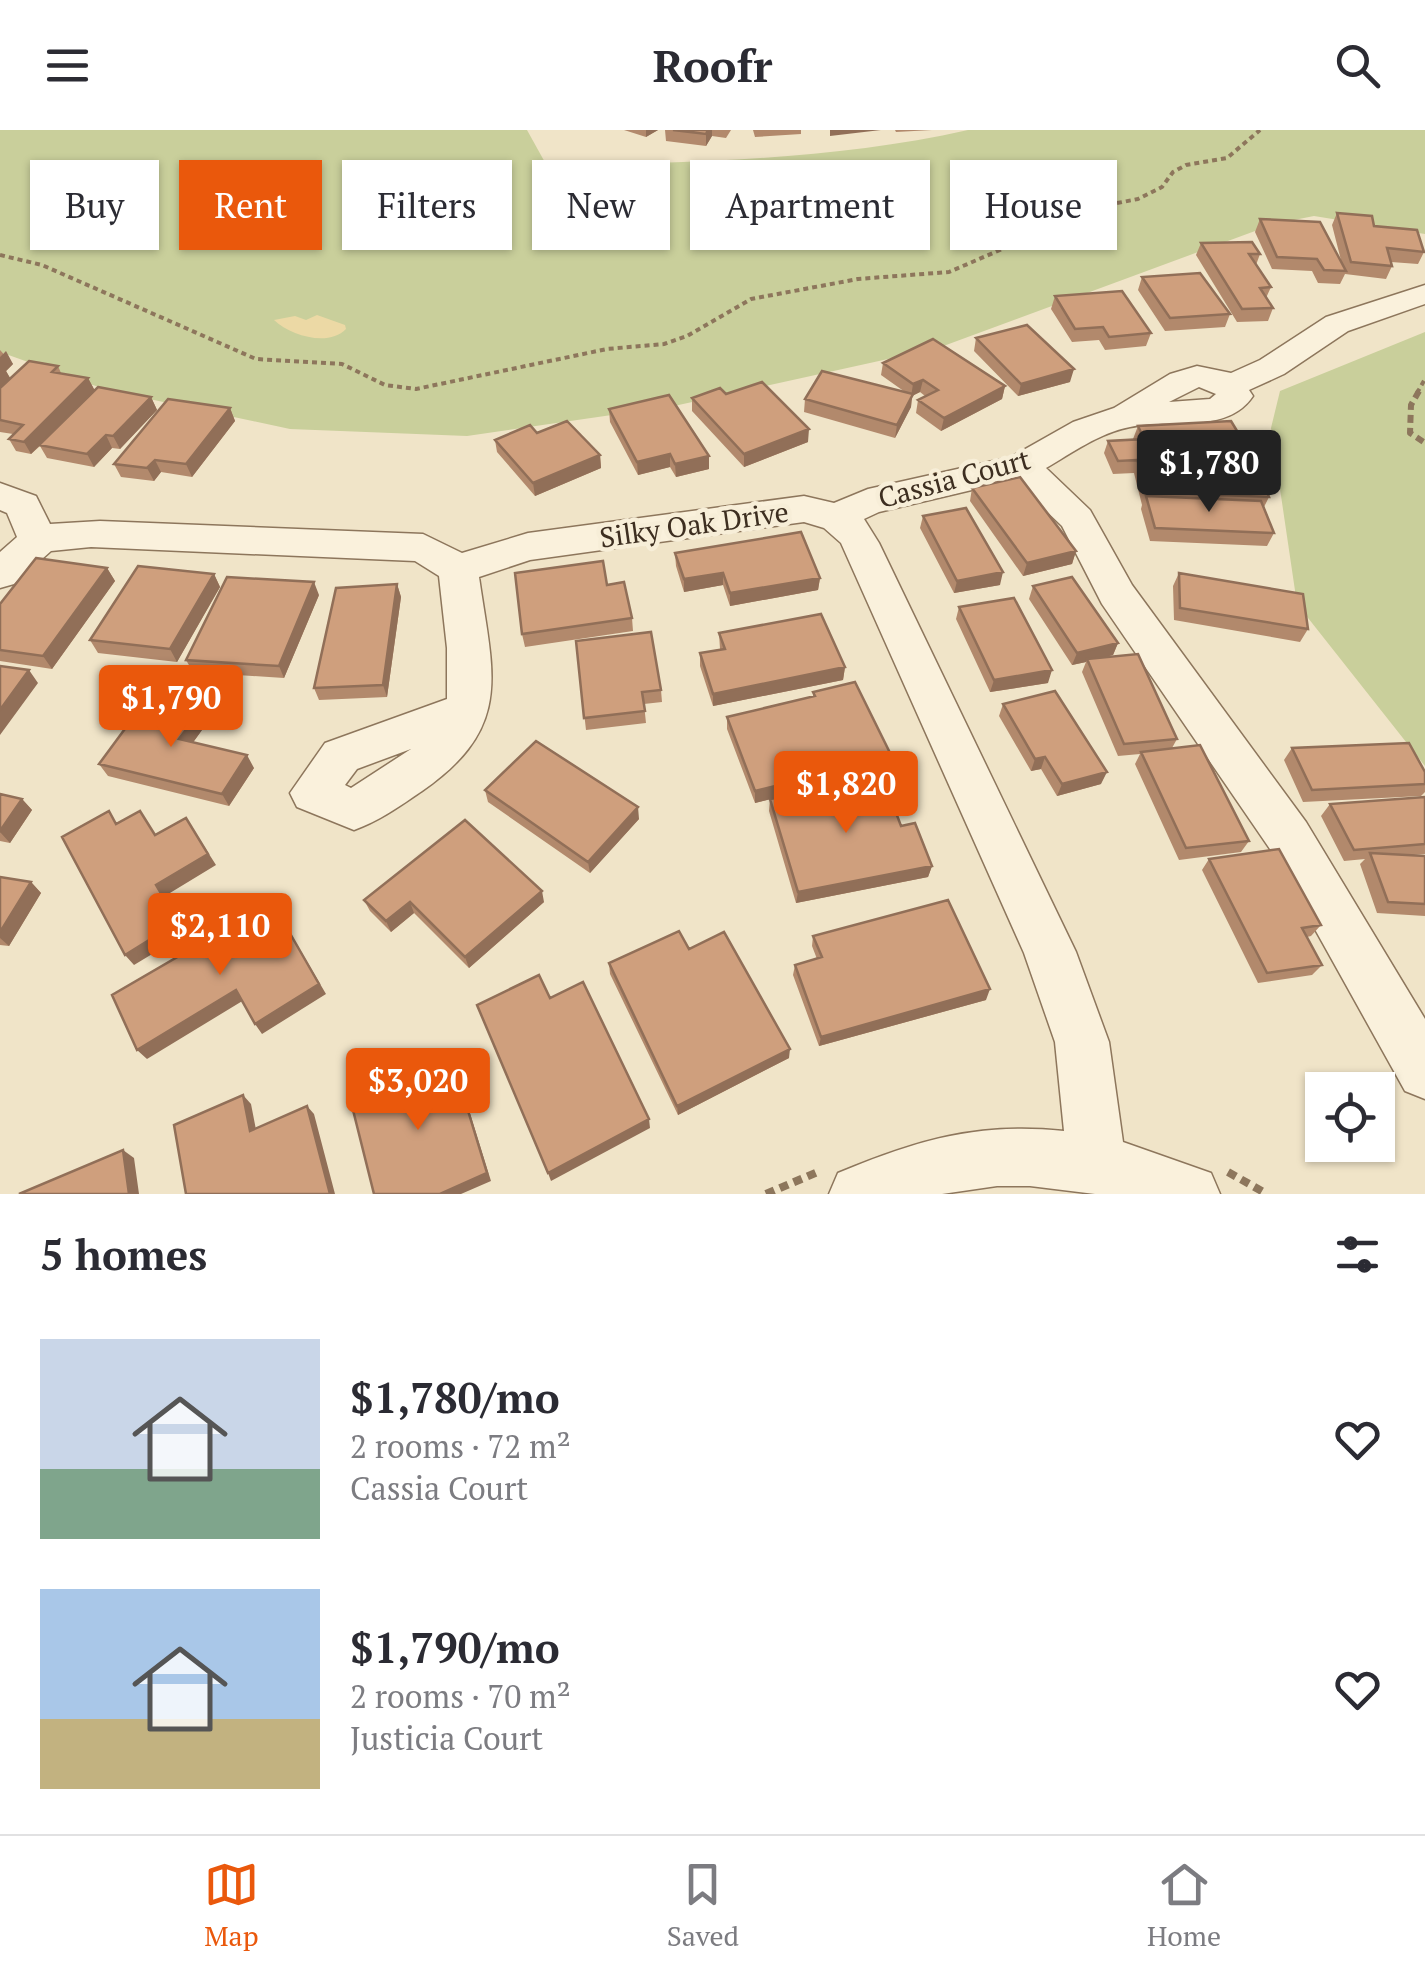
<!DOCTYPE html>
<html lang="en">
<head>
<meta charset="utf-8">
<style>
	body { margin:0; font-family:"PT Serif",serif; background:#f2f2f3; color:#2b2b33; height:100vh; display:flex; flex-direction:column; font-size:38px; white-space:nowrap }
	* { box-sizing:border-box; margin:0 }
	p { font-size:32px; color:#7c7c81 }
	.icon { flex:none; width:55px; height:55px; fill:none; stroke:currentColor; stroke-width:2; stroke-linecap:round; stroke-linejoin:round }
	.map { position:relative; height:1064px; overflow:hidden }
	.sheet { display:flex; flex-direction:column; background:#fff; flex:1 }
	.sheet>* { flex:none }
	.guide { position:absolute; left:30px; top:30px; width:1365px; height:90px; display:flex; gap:20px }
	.buttons { position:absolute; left:1305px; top:942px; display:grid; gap:20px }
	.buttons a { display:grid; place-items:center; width:90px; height:90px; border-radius:0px; background:#fff; box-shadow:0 2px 8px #0004; font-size:50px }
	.price { position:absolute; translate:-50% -85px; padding:0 22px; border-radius:10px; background:#ea580c; color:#fff; font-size:32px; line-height:65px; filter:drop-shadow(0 2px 5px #0008) }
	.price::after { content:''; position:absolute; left:50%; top:60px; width:30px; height:22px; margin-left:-15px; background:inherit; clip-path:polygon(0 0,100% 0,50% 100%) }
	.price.current { background:#222; color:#fff }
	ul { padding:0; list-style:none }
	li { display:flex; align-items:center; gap:30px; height:250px; padding:0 40px }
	li span { display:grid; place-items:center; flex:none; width:280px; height:200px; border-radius:0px; color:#555 }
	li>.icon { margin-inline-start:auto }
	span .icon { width:120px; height:120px; fill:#fffc; stroke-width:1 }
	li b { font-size:42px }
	h2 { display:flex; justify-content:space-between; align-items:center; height:120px; padding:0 40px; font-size:42px }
	.chip { padding:0 35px; border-radius:0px; background:#fff; box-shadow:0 2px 8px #0004; font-size:35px; line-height:90px }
	.chip.current { background:#ea580c; color:#fff }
	header { display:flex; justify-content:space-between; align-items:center; height:130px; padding:0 40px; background:#fff; font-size:45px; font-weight:700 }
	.dock { display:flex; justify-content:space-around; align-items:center; height:140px; border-top:2px solid #e1e1e2; background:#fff; font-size:28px; color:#7c7c81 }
	.dock a { display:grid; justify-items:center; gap:5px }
	.dock .current { color:#ea580c }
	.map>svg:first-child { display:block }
</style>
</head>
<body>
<header><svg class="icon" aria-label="menu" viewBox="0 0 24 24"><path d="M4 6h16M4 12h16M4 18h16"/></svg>Roofr<svg class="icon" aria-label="search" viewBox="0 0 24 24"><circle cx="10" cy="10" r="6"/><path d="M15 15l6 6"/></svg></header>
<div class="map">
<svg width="1425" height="1064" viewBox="0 0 1425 1064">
	<rect width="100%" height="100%" fill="#f0e4c8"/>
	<path fill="#c9cf9b" d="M0 0H527L547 36C688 32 830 31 968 0H1425V104L1314 86 1274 94 938 218 674 276 467 306 290 299 107 260 0 222Z
		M1425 202V636L1297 474 1271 298 1280 261Z"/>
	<path fill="#ecd9a5" d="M317 185 345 195 346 199C329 217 291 206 274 190L295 186 306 190Z"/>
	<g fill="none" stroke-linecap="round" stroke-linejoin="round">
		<defs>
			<path id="minor" d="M1425 155V174L1348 201 1284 244 1249 260 1253 266C1227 305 1170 288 1130 297 1099 303 1072 323 1046 338L1090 380 1132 455 1306 692 1425 889V969L1405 961 1272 722 1102 474 1062 396 1014 350 879 382 864 389 879 413 1076 822 1109 912 1123 1012 1211 1043 1220 1064H1095L1030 1056H997L942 1064H829L838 1043C917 1010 978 992 1064 1001L1055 912 1024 823 841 413 824 398 804 392 530 430 479 447C493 545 514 597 422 661 400 676 379 691 354 700L297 677 290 663 325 613 447 569V518L439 446 415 431 91 417 51 421 14 454 0 458V422L17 407 7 383 0 380V353L36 366 50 394 100 391 423 404 462 423 528 403 804 366 834 373 868 359 1011 327 1073 292 1114 278 1170 244 1197 236 1231 243 1260 230 1326 187ZM1199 257 1216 264 1210 269 1169 272ZM411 619 351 658 345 655 357 639Z"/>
		</defs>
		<use href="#minor" stroke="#8d765c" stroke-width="3"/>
		<path stroke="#8d765c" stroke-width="4" stroke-dasharray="5 4" stroke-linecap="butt" d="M0 125 42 135 256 229 342 234 385 255 416 259 607 219 664 214 687 206 751 169 858 149 949 142 1000 120 1034 89 1138 69 1162 57 1173 42 1186 35 1227 28 1260 0
			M1417 263 1425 249"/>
		<path stroke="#8d765c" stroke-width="6" stroke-dasharray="8 5" stroke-linecap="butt" d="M1419 261 1411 275 1410 303 1425 313"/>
		<path stroke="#8d765c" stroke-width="8" stroke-dasharray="9 6" stroke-linecap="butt" d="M1228 1042 1267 1064
			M766 1064 820 1041"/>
		<use href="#minor" fill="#faf1dc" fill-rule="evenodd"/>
	</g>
	<path fill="#b2896c" d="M624 0H658L646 7Z
		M665 0H731L726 8 712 6 706 16 666 11Z
		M753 0H801V4L755 7Z
		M895 0H932L896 2Z
		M1337 83 1374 96 1424 122 1418 134 1391 132 1392 136 1386 149 1345 144 1340 154 1318 153 1312 141 1272 139 1255 102 1260 89 1342 134 1332 95Z
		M1201 113 1260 124 1256 135 1271 157 1266 168 1273 178 1268 191 1237 192 1196 125Z
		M1142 147 1230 184 1225 197 1165 201 1138 160Z
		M1055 166 1151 203 1146 216 1105 220 1099 210 1072 212 1051 179Z
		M976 208 1070 252 1018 266 974 221Z
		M0 220 13 234 6 241 10 249 58 236 61 243 88 248 95 261 151 267 157 280 120 319 112 318 94 337 47 328 40 316 31 324 16 321 9 309 13 304 0 302Z
		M883 233 1005 256 1002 269 941 301 916 283 918 270 925 266 920 262 912 266 911 277 895 308 804 282 805 269 905 262 881 245Z
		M726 264 808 312 744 337 692 281V268Z
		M230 278 235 291 192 347 161 342 154 351 121 347 114 334Z
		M609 279 709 339 676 347 670 337 638 345 610 292Z
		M1138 296 1251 324 1245 336 1269 367 1264 377 1274 403 1267 416 1150 411 1141 379 1142 375 1134 343 1113 344 1104 323 1108 311 1133 309Z
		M537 303 600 325 601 338 535 366 497 322 495 310Z
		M972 358 1076 421 1072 434 1023 446 970 371Z
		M923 386 1000 455 954 463 920 398Z
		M675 423 820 448 818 460 730 476 723 455 684 462 676 436Z
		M107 438 115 451 52 539 0 531V474Z
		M1179 443 1308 499 1300 512 1174 490 1173 456Z
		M214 444 220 457 177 532 98 523 90 510Z
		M397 454 401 467 387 567 319 570 314 558Z
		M607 455 632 488 633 501 525 517 522 504Z
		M1033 456 1118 513 1113 525 1103 528 1177 609 1172 618 1249 711 1241 722 1179 730 1135 634 1140 624 1118 626 1082 542 1086 532 1072 535 1029 469Z
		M319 465 284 548 193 542 186 530Z
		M959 477 1048 553 990 562 956 489Z
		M719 503 845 537 843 550 713 576 700 536V523L720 519Z
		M576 511 661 560 662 572 644 574 646 593 586 600Z
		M813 562 892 627 890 639 755 673 727 599V587L813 567Z
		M180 571 187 584 186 586 195 588 202 600 193 612 254 638 229 676 108 646 99 634Z
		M1003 574 1101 654 1057 666 1041 639 1031 641 999 586Z
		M1292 618 1425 642V662L1421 666 1303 672 1284 630Z
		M485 660 639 689 590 743 488 672Z
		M0 664 22 669 32 680 10 713 0 711Z
		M1425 667V724L1413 725 1425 726V786L1377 783 1360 734 1365 729 1344 731 1321 686 1330 674Z
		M770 669 901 696 932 736 928 747 796 773 769 681Z
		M1209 729 1321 795 1311 806 1307 807 1322 835 1312 845 1258 853 1202 740Z
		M0 747 31 752 41 763 9 816 0 815Z
		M364 770 544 772 469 838 414 783 391 802 370 781Z
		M813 806 986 870 819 916 793 845 795 835 817 829 812 816Z
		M689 819 789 928 678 985 610 844 609 833Z"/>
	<path fill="#916f58" d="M646 0H658L646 7Z
		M708 0H712V6L706 16V4Z
		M830 0H881L830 6Z
		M6 221 13 234 6 241 12 251 0 262V227Z
		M1074 239 1070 252 1018 266 1021 254Z
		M88 248 95 261 31 324 24 312Z
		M923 250 920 262 912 266 911 277 895 308 897 295 911 267 913 254Z
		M1005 256 1002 269 941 301 944 288Z
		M151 267 157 280 120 319 113 306Z
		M230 278 235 291 192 347 186 334Z
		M809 299 808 312 744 337V324Z
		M106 305 112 318 94 337 87 324Z
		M670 324V337L638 345 637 332Z
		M600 325 601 338 535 366 533 353Z
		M709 326V339L676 347 675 334Z
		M155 330 161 342 154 351 147 338Z
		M1076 421 1072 434 1023 446 1027 433Z
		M107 438 115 451 52 539 43 526Z
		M1003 442 1000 455 954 463 957 451Z
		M723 443V455L684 462V449Z
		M214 444 220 457 177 532 170 519Z
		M820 448 818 460 730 476V463Z
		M314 452 319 465 284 548 279 536Z
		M397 454 401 467 387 567 383 555Z
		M1118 513 1113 525 1088 531 1087 529 1086 532 1072 535 1077 523Z
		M845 537 843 550 713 576V564Z
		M29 540 38 553 0 605V580Z
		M1052 540 1048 553 990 562 994 550Z
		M180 571 187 584 179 595 172 583Z
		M195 588 202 600 187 621 179 609Z
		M247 625 254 638 229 676 222 664Z
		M892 627 890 639 755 673V661Z
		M1045 627 1041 639 1031 641 1035 629Z
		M1107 642 1101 654 1057 666 1062 654Z
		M22 669 32 680 10 713 0 702Z
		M638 677 639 689 590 743 588 732Z
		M186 688 216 735 165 766 187 803 134 835 125 825Z
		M932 736 928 747 796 773 798 762Z
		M31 752 41 763 9 816 0 808V802Z
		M542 761 544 772 469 838 465 827Z
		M272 772 326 864 262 904 255 894Z
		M410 772 414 783 391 802 386 791Z
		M990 859 986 870 819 916 821 907Z
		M236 860 244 870 147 929 137 920Z
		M790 919 789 928 678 985 677 976Z
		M451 925 455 935 491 1051 461 1064H440Z
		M243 965 251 974 258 1010 250 1001Z
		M307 976 314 984 335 1064H330Z
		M649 989 650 998 551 1051 548 1043Z
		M123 1020 134 1028 139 1064H129Z"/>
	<path fill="#cf9f7d" stroke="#916f58" stroke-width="2.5" d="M673 0H708L706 4Z
		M1337 83 1372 86 1374 96 1417 100 1424 122 1387 118 1392 136 1351 132Z
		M1260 89 1320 92 1346 141 1324 140 1317 129 1277 127Z
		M1252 112 1260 124H1249L1271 157 1260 158 1273 178 1242 179 1201 113Z
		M1200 143 1230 184 1170 188 1142 147Z
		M1122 161 1151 203 1109 207 1103 197 1075 199 1055 166Z
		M1027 195 1074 239 1021 254 976 208Z
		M933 209 1005 256 944 288 918 270 938 260 923 250 913 254 883 233Z
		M29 231 58 236 52 242 88 248 24 312 9 309 23 295 0 290V258Z
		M822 241 913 264 897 295 805 269Z
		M762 252 809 299 744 324 692 268 720 258 726 264Z
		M98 257 151 267 113 306 106 305 87 324 39 315Z
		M669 265 709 326 675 334 670 324 637 332 609 279Z
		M168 269 230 278 186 334 155 330 147 338 114 334Z
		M567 291 600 325 533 353 495 310 530 295 537 303Z
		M1231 291 1251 324 1118 331 1108 311 1144 309 1138 296Z
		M1138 332 1257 337 1269 367 1146 362Z
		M1020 347 1076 421 1027 433 972 358Z
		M1146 366 1261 371 1274 403 1155 398Z
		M966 378 1003 442 957 451 923 386Z
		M801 402 820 448 730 463 723 443 684 449 675 423Z
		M36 428 107 438 43 526 0 520V474Z
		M603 431 607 455 624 452 632 488 522 504 515 443Z
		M138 436 214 444 170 519 90 510Z
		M1179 443 1303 464 1308 499 1180 478Z
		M227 447 314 452 279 536 186 530Z
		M1072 447 1118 513 1077 523 1033 456Z
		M397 454 383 555 314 558 336 458Z
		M1014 468 1052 540 994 550 959 477Z
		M821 484 845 537 713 564 700 523 725 519 719 503Z
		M651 502 661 560 642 562 645 581 584 588 576 511Z
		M1138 524 1177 609 1124 614 1087 529Z
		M0 536 29 540 0 580Z
		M855 552 892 627 755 661 727 587 815 566 813 562Z
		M1055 561 1107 642 1062 654 1045 627 1035 629 1003 574Z
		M150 565 180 571 172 583 195 588 179 609 247 625 222 664 99 634Z
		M536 611 638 677 588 732 485 660Z
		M1409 613 1425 642V654L1312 660 1292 618Z
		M1200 615 1249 711 1186 718 1141 622Z
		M883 648 901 696 915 693 932 736 798 762 770 669Z
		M0 664 22 669 0 701Z
		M1425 667V714L1354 720 1330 674Z
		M109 681 116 694 140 681 155 705 186 688 208 724 156 755 178 792 125 825 62 707Z
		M465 690 542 761 465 827 410 772 386 791 364 770Z
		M1279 719 1321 795 1302 798 1322 835 1267 843 1209 729Z
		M1370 723 1425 726V774L1388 772Z
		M0 747 31 752 0 802Z
		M948 770 990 859 821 907 795 835 822 827 813 806Z
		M272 772 319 854 255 894 236 860 137 920 112 865Z
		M679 801 689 819 724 802 790 919 677 976 609 833Z
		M539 845 550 868 583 852 649 989 548 1043 477 875Z
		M451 925 487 1043 440 1064H374L350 968Z
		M243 965 250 1001 307 976 330 1064H186L174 995Z
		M123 1020 129 1064H19Z"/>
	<g text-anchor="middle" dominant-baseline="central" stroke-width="9" stroke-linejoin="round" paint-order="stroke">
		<g font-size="28" fill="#3d2e20" stroke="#f7eed8">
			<text transform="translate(954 348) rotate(-15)">Cassia Court</text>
			<text transform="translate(694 394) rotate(-8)">Silky Oak Drive</text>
		</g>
	</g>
</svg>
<div class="buttons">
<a><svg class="icon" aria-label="locate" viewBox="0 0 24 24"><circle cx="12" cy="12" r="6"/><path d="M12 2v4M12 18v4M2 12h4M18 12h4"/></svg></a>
</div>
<b class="price current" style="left:1209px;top:385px">$1,780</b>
<b class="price" style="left:171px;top:620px">$1,790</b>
<b class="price" style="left:846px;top:706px">$1,820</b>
<b class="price" style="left:220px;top:848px">$2,110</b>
<b class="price" style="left:418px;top:1003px">$3,020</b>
<div class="guide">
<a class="chip">Buy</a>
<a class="chip current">Rent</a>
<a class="chip">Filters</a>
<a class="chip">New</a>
<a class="chip">Apartment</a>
<a class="chip">House</a>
</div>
</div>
<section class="sheet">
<h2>5 homes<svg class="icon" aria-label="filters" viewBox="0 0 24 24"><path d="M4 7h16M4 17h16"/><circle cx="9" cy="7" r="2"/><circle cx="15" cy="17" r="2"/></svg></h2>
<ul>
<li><span style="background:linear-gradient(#c9d6e8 65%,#7fa58c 0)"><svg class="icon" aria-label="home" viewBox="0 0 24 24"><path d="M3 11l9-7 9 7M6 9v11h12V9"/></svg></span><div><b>$1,780/mo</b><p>2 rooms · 72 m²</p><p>Cassia Court</p></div><svg class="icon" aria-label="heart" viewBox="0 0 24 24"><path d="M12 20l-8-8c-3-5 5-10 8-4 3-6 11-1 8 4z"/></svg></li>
<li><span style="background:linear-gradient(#a9c7e8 65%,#c2b280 0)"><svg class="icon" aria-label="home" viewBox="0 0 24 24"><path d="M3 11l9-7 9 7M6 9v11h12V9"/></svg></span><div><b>$1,790/mo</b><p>2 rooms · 70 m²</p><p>Justicia Court</p></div><svg class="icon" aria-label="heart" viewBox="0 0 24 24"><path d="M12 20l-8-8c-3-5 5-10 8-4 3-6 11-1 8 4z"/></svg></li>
</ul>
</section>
<nav class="dock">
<a class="current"><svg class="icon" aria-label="map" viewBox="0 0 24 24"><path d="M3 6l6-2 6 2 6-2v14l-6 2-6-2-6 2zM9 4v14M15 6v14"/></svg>Map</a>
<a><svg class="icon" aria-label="saved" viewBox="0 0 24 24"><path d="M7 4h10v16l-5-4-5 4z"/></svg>Saved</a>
<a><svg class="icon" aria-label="home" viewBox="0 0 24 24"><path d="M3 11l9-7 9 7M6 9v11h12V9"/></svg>Home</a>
</nav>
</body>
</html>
